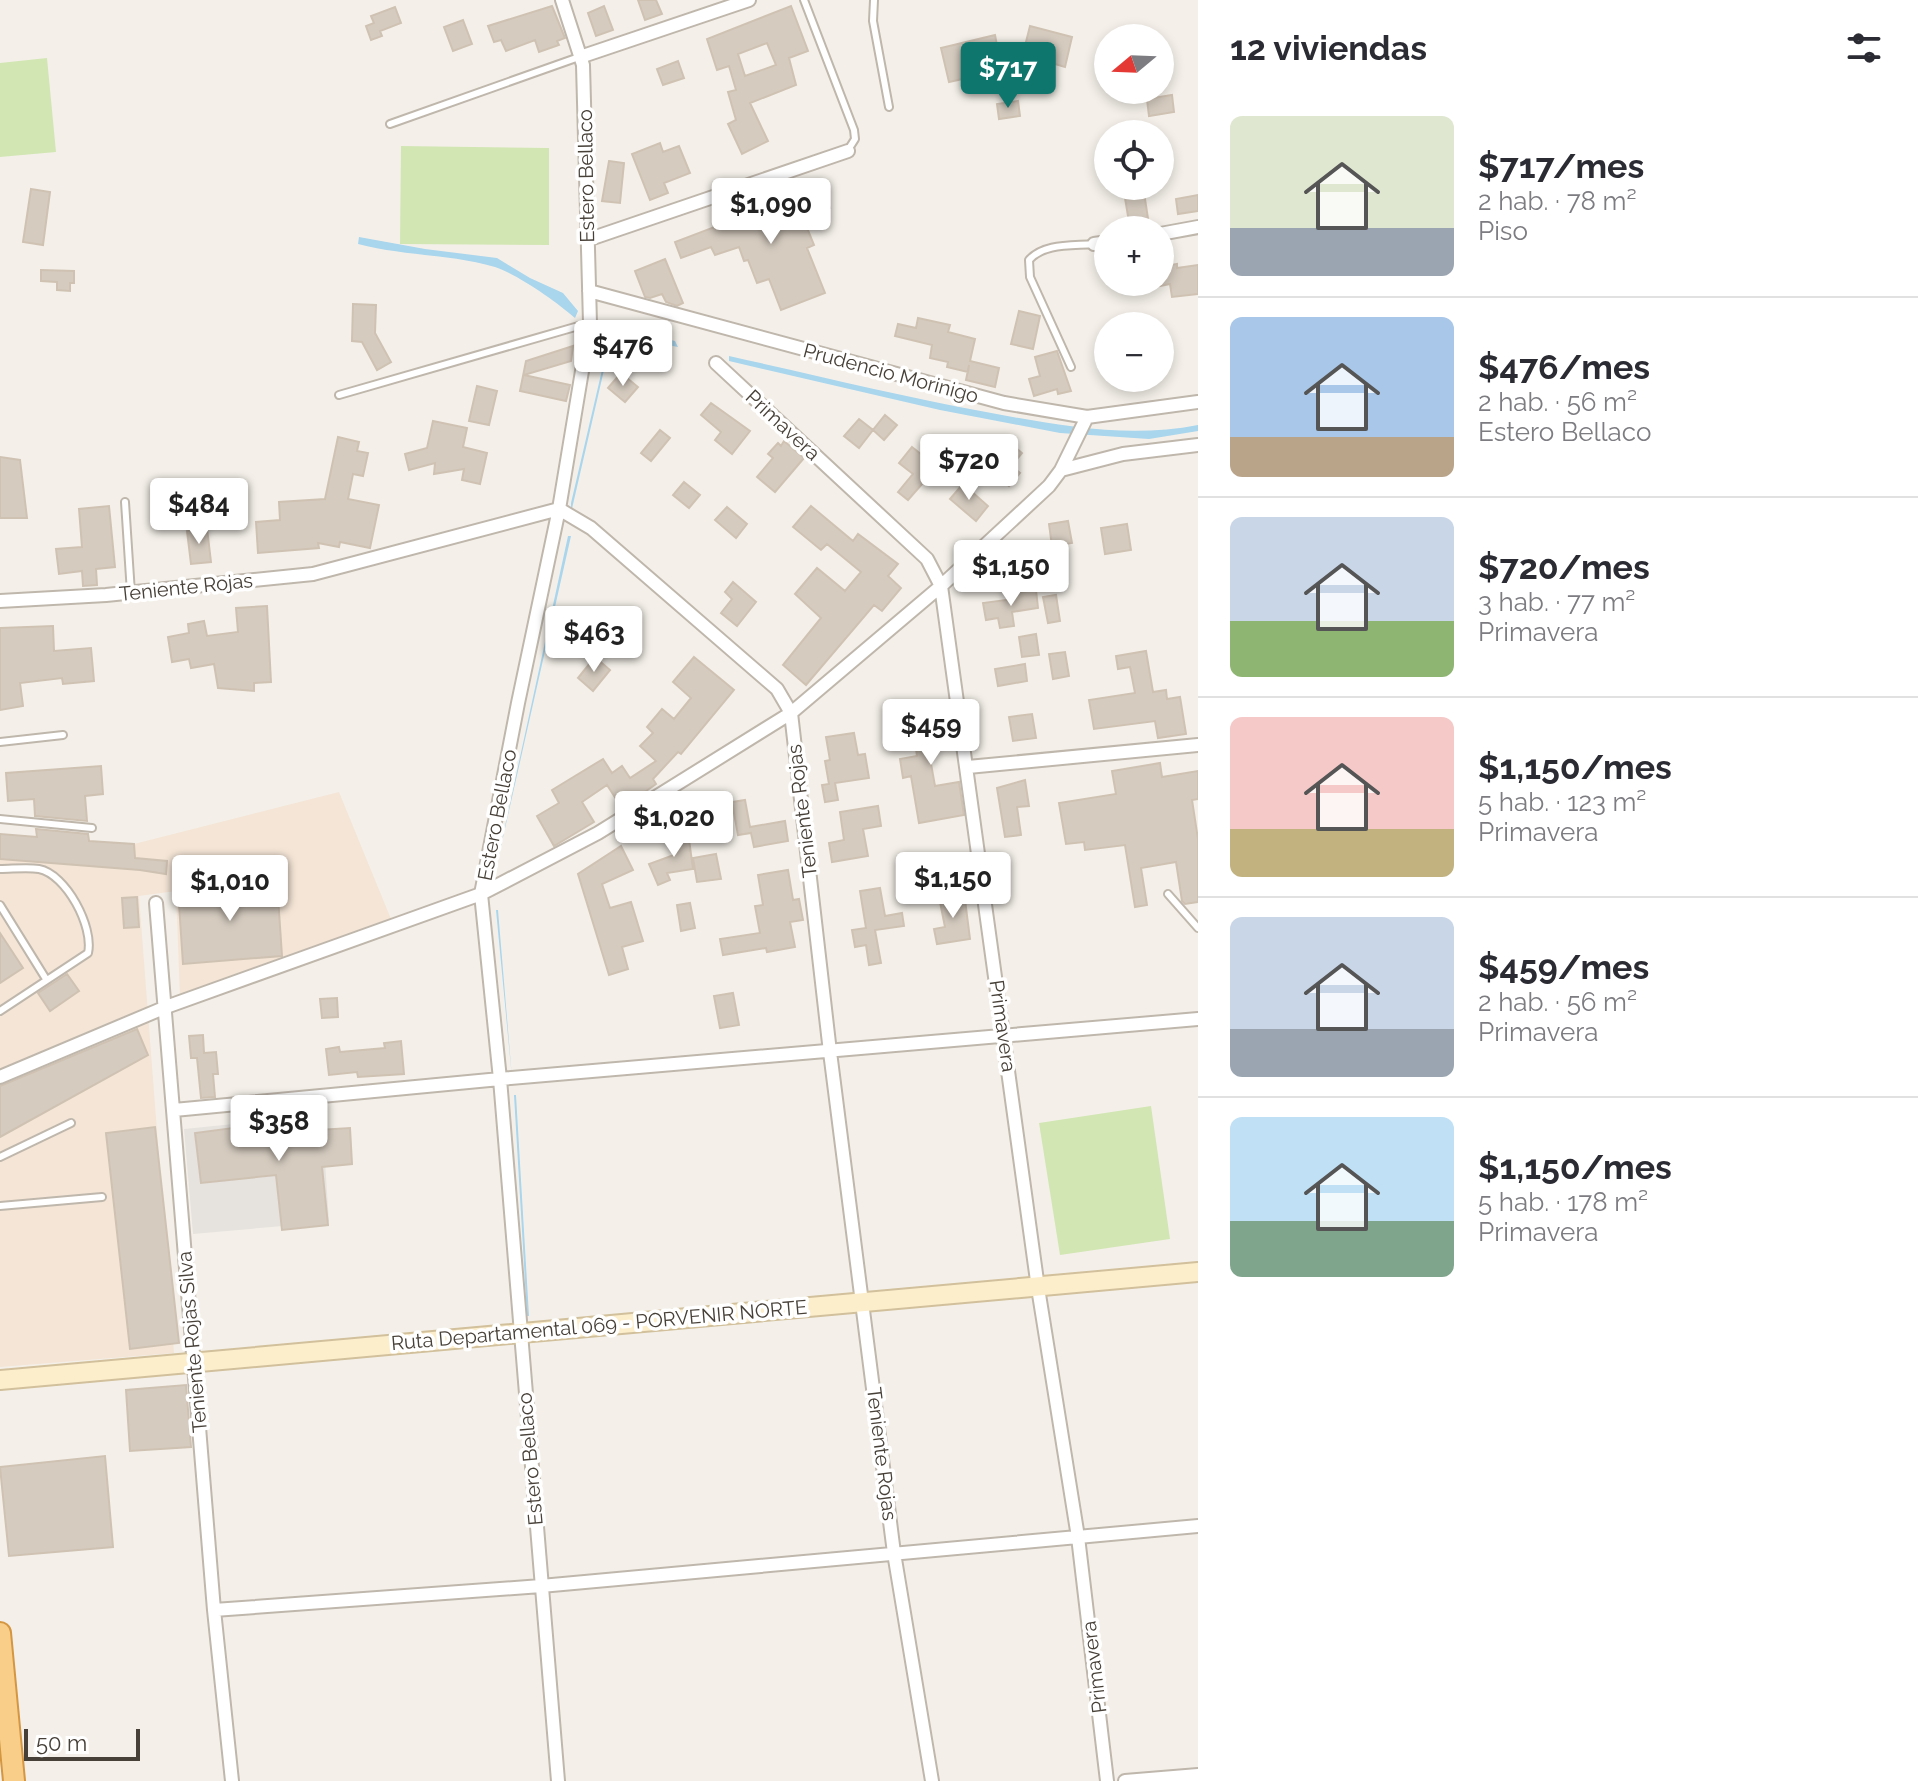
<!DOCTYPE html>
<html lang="es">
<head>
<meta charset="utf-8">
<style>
	body { margin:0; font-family:Raleway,sans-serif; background:#f7f7f7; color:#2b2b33; height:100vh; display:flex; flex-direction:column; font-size:30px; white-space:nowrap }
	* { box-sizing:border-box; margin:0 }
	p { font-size:26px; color:#7c7c81 }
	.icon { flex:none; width:44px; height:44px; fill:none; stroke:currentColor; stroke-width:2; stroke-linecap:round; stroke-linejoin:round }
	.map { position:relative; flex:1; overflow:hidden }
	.panel { display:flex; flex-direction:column; background:#fff; width:720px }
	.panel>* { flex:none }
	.needle { width:52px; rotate:251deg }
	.controls { position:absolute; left:1094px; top:24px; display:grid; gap:16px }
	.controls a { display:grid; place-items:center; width:80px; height:80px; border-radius:50%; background:#fff; box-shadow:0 4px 12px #0003; font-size:40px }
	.scale { position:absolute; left:24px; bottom:20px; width:116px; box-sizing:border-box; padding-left:8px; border:4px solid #474038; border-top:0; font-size:22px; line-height:28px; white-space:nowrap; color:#474038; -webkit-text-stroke:6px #fff; paint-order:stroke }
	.price { position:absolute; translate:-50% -68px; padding:0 18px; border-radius:8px; background:#fff; color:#222; font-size:26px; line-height:52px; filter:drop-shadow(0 2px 4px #0008) }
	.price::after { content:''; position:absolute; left:50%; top:48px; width:24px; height:18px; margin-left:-12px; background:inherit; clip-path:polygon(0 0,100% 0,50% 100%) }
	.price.current { background:#0f766e; color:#fff }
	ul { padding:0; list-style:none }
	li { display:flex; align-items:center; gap:24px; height:200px; padding:0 32px }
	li+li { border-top:2px solid #e1e1e2 }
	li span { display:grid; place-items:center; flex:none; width:224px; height:160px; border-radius:12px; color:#555 }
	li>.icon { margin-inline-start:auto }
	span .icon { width:96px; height:96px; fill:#fffc; stroke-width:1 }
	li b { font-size:34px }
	h2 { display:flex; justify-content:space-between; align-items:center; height:96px; padding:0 32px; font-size:34px }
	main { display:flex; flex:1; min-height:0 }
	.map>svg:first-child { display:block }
</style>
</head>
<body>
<main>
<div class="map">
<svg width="1198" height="1781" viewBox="0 0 1198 1781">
	<rect width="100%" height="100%" fill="#f4f0e9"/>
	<path fill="#f4e5d6" d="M339 792 391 919 180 997 176 891 139 896 174 1353 0 1367V852L134 844Z"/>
	<path fill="#e6e2de" d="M322 1115 329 1222 193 1234 184 1129Z"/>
	<path fill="#d2e6b4" d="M47 58 56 152 0 157V63Z
		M401 146 549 148V245L400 244Z
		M1151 1106 1170 1239 1060 1255 1039 1123Z"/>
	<path fill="#a9d5ed" d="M359 237 425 249 497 258 530 278 563 293 578 311 575 318C557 302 517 274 495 267 451 254 403 256 358 244Z
		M598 321 675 341 678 347 606 333 604 370 571 513V503L602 370 603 351 601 332 598 331Z
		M729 356C815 375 900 396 986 412 1056 425 1127 439 1198 425V431L1149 439 1060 433 940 410 729 361Z
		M568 536H571L494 877Z
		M496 910H498L512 1078Z
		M514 1095H516L529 1316H527Z"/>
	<path fill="#d5cbbf" stroke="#cfc2b3" stroke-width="2" fill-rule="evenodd" d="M638 0H656L662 14 645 20Z
		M552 6 565 38 557 41 559 45 539 52 535 40 506 51 501 40 494 42 488 26Z
		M604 6 613 30 596 36 588 13Z
		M791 6 808 51 789 58 796 85 750 103 768 141 742 154 728 124 736 120 728 92 736 90 729 66 717 70 707 39ZM767 43 776 65 745 76 738 54Z
		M395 7 401 23 380 31 382 36 371 40 366 26 374 23 371 16Z
		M463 20 472 44 453 51 444 27Z
		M1030 26 1072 37 1065 67 1045 61 1041 78 1022 73 1024 65 949 82 941 48 995 35 999 56 1024 50Z
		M678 61 684 78 663 85 657 69Z
		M1172 95 1174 112 1149 116 1147 99Z
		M1018 101 1020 116 999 119 997 104Z
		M660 143 663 152 679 146 690 173 664 183 668 193 650 200 632 154Z
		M609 161 624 163 620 203 602 201Z
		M821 186 830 208 803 218 814 245 807 248 825 293 781 310 769 279 757 283 748 260 744 261 739 247 715 255 711 247 681 258 675 242 728 222 727 219 751 209 753 215Z
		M1123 186H1143L1149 225 1130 228Z
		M31 189 50 192 43 245 23 242Z
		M1198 195V211L1178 214 1176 199Z
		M665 259 683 303 677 306 666 302 662 294 650 298 645 297 635 271Z
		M1177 264V268L1198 265V294L1172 297 1170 284 1160 286V267Z
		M41 270 74 271V283H70V291L57 290V282L41 281Z
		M353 304 376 305 375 333 391 362 377 370 362 342 352 341Z
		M1019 311 1040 316 1033 349 1011 344Z
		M918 318 950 325 948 332 975 339 970 361 999 368 995 387 966 380 969 365 968 372 947 367 948 362 930 358 932 345 895 336 898 324 916 328Z
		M573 346 571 361 524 375 570 385 566 401 520 391 526 361Z
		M1057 351 1071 391 1058 394 1057 389 1034 396 1029 379 1040 376 1035 357Z
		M621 373 638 387 625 402 608 388Z
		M477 386 497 391 489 425 469 421Z
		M711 403 750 431 732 454 715 440 721 432 701 415Z
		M885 415 897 425 884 440 873 430Z
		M859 419 873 430 859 448 844 436Z
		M433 421 467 428 463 447 487 453 480 484 462 480 464 469 434 474 435 463 409 470 405 454 427 448Z
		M660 430 670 438 651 461 641 453Z
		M338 437 359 442 357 451 368 453 363 476 353 474 348 499 379 505 370 548 340 542 339 547 318 543 319 548 258 553 256 522 280 520 279 502 325 499Z
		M1004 438 1022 453 1011 466 1020 473 1009 486 987 467 971 488 940 462 958 440 984 462Z
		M784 441 804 458 775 492 757 477 773 458 768 454 778 443 781 446Z
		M912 447 937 467 908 500 898 492 913 474 899 463Z
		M0 457 20 460 27 518H0Z
		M684 482 700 495 689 508 673 495Z
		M963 484 988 506 976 521 950 499Z
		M109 506 115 567 96 569 97 585 83 586 82 571 59 574 56 549 82 547 79 509Z
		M811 506 853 541 858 534 898 564 888 576 901 588 882 611 874 605 806 685 783 665 821 618 795 594 817 568 845 591 861 572 827 544 821 550 793 527Z
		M727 507 747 524 736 538 715 520Z
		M1068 521 1072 543 1052 546 1049 524Z
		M1127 524 1131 550 1105 554 1101 528Z
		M207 528 211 562 191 564 187 531Z
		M1063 545 1066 562 1054 564 1051 546Z
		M733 582 756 602 737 626 721 613 732 599 725 592Z
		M1036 590 1038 608 1012 612 1014 626 1000 628 998 618 986 620 983 603 1014 599 1013 593Z
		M1056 595 1060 621 1048 623 1043 597Z
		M267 606 271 682 254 683V691L218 688 214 664 191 668 189 659 172 662 168 637 189 633 188 624 204 621 207 636 238 632 236 608Z
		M53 626 54 651 91 648 94 681 63 684 62 678 20 683 23 706 0 710V628Z
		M1036 634 1039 655 1022 657 1019 637Z
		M1146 651 1153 692 1166 690 1167 699 1180 697 1186 734 1158 738 1155 721 1094 729 1089 700 1135 693 1130 667 1118 669 1116 656Z
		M1065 652 1069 676 1053 679 1049 654Z
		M595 657 610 670 593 691 578 678Z
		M694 657 734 690 681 754 678 752 653 779 656 784 622 808 607 785 582 802 594 822 554 846 537 816 559 803 552 790 603 759 612 773 622 766 630 778 656 761 640 746 653 733 647 727 662 709 674 719 691 698 673 682Z
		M1025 664 1027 681 998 686 995 669Z
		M948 701 952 730 941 731 943 744 928 747 935 786 959 782 964 815 919 823 911 776 903 778 900 759 917 756 914 735H919L914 706Z
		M1032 714 1036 738 1013 741 1009 717Z
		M854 733 858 755 865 754 869 778 835 783 838 800 825 802 822 785 829 784 825 761 830 760 826 737Z
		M1160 763 1162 777 1198 771V799L1192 800 1198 839V902L1185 904 1182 901 1176 862 1141 868 1147 905 1135 907 1125 845 1085 850 1084 842 1066 844 1059 803 1116 794 1112 771Z
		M101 766 103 794 85 796 87 821 35 816 34 799 8 801 6 773Z
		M1025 780 1029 806 1017 807 1021 835 1005 837 997 788Z
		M745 800 750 827 785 821 788 841 754 847 751 833 738 835 732 802Z
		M878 806 881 826 863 829 868 856 832 862 829 843 844 840 840 812Z
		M36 829 88 834 89 841 134 844 135 858 167 861 166 874 140 870 0 859V834L37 837Z
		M688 832 693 869 667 873 670 880 658 885 649 864 674 855 671 834Z
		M621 846 633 870 602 884 610 908 631 902 643 941 622 947 628 969 609 975 578 874Z
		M716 854 721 879 697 882 693 858Z
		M788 870 793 900 799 899 803 920 790 922 795 947 767 952 766 948 723 955 720 939 760 933 755 906 763 905 758 875Z
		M277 882 282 956 183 964 178 889Z
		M880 888 885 916 902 913 904 926 875 930 881 963 869 965 866 945 855 947 852 930 866 928 860 891Z
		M964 892 970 939 937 944 934 929 945 927 939 897Z
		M137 897 139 927 124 928 122 898Z
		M690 903 695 928 681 931 677 905Z
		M0 933 23 968 0 983Z
		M67 974 79 991 50 1011 38 993Z
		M733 993 739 1025 720 1028 714 996Z
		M337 998 338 1017 322 1018 320 999Z
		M137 1029 148 1055 0 1137V1086Z
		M203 1035 204 1053 216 1052 218 1074H213L215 1097 201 1098 197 1058H191L189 1036Z
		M401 1041 404 1074 358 1077 357 1072 329 1075 326 1049 339 1047 340 1052 385 1048 384 1043Z
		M317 1117 318 1130 350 1128 352 1164 322 1167 328 1225 282 1230 276 1175 201 1183 195 1133Z
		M155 1127 179 1343 130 1349 106 1133Z
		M186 1385 191 1447 130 1451 126 1390Z
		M105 1456 113 1547 9 1556 0 1467Z"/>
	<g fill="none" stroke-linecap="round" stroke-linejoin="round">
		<defs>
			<path id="service" d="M804 0 854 130 855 139 848 150
				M874 0 873 21 889 107
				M390 124 579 57
				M1071 367 1030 277 1029 260C1044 243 1072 246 1094 244
				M339 395 589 323
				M125 502 131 593
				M0 742 63 735
				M0 819 92 828
				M0 869C12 869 27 867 39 869 66 874 94 927 88 953L0 1011
				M1168 894 1198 928
				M0 905 46 979
				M0 1157 71 1123
				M0 1206 102 1197"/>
			<path id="minor" d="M580 57 749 0
				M1160 234 1198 227
				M587 240 848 151
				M1094 244 1108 242
				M589 291 1004 403 1087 417 1198 402
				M716 363 927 559 941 586 1038 1288 1078 1537 1107 1781
				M1061 470 1087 417
				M0 601 106 595 313 574 559 509 591 528 777 689 791 713 830 1052 894 1553 932 1781
				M968 767 1198 745
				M156 903 214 1610 232 1781
				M0 1077 166 1007 481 894 598 833 791 713 941 586 1049 486 1061 470 1123 454 1198 445
				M174 1110 500 1079 1198 1019
				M214 1610 541 1586 1198 1526
				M558 1781 500 1079 481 894 518 703 559 509 590 323 583 65 562 0
				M1125 1781 1198 1775"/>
			<path id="secondary" d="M0 1380 1198 1272"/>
			<path id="trunk" d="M0 1633 14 1781"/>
		</defs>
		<use href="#service" stroke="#bfb7ac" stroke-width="10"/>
		<use href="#minor" stroke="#bfb7ac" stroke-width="16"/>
		<use href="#secondary" stroke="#d1c09b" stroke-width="22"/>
		<use href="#trunk" stroke="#d59642" stroke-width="24"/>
		<use href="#service" stroke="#fff" stroke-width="6"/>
		<use href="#minor" stroke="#fff" stroke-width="12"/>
		<use href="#secondary" stroke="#fcedcb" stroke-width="18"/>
		<use href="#trunk" stroke="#f8ce88" stroke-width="20"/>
	</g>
	<g text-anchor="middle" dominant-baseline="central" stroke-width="7" stroke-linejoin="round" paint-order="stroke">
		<g font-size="20" fill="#474038" stroke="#fff">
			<text transform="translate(586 176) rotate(-91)">Estero Bellaco</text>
			<text transform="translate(891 373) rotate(15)">Prudencio Morinigo</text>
			<text transform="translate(783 425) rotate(43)">Primavera</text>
			<text transform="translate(186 587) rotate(-6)">Teniente Rojas</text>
			<text transform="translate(802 811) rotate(-97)">Teniente Rojas</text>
			<text transform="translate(497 815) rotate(-79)">Estero Bellaco</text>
			<text transform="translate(1003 1026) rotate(82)">Primavera</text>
			<text transform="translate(599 1325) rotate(-5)">Ruta Departamental 069 - PORVENIR NORTE</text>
			<text transform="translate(192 1342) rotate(-95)">Teniente Rojas Silva</text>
			<text transform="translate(882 1454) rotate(83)">Teniente Rojas</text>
			<text transform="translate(530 1459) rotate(-95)">Estero Bellaco</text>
			<text transform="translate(1094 1667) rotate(-97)">Primavera</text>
		</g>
	</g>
</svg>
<div class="controls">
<a><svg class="needle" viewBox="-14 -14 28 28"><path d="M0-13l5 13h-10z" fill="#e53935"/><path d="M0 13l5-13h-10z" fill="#7c7c81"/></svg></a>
<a><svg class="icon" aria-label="locate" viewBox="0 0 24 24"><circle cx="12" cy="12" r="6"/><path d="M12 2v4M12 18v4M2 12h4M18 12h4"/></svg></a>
<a>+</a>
<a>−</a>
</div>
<div class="scale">50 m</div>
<b class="price current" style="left:1008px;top:110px">$717</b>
<b class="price" style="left:771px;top:246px">$1,090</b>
<b class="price" style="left:623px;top:388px">$476</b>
<b class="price" style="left:969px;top:502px">$720</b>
<b class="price" style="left:199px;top:546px">$484</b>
<b class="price" style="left:1011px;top:608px">$1,150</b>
<b class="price" style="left:594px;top:674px">$463</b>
<b class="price" style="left:931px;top:767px">$459</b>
<b class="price" style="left:674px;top:859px">$1,020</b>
<b class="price" style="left:953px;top:920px">$1,150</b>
<b class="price" style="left:230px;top:923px">$1,010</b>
<b class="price" style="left:279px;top:1163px">$358</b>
</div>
<section class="panel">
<h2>12 viviendas<svg class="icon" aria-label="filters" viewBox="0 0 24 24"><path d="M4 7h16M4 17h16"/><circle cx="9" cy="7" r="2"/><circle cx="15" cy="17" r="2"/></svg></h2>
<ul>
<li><span style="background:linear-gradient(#dfe7d0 70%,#9aa5b1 0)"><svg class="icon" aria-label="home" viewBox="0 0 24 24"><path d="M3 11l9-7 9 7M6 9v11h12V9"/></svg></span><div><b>$717/mes</b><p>2 hab. · 78 m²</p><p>Piso</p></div></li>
<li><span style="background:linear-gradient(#a9c7e8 75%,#b9a48a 0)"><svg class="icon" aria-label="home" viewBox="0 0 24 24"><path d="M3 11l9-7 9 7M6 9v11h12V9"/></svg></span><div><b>$476/mes</b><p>2 hab. · 56 m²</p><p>Estero Bellaco</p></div></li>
<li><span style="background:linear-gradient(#c9d6e8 65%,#8fb573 0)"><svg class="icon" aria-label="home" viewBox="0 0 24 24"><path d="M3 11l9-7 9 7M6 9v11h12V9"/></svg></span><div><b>$720/mes</b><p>3 hab. · 77 m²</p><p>Primavera</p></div></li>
<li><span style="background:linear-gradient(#f6c9c9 70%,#c2b280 0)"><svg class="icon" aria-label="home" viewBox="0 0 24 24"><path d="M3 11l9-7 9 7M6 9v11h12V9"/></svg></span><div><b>$1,150/mes</b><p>5 hab. · 123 m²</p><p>Primavera</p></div></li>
<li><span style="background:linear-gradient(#c9d6e8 70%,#9aa5b1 0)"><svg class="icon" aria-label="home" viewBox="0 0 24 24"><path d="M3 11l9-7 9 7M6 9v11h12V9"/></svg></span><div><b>$459/mes</b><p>2 hab. · 56 m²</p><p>Primavera</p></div></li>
<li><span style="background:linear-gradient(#bfe0f5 65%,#7fa58c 0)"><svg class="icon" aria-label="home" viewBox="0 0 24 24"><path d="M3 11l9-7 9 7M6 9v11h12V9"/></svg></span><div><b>$1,150/mes</b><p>5 hab. · 178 m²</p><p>Primavera</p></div></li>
</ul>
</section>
</main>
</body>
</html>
